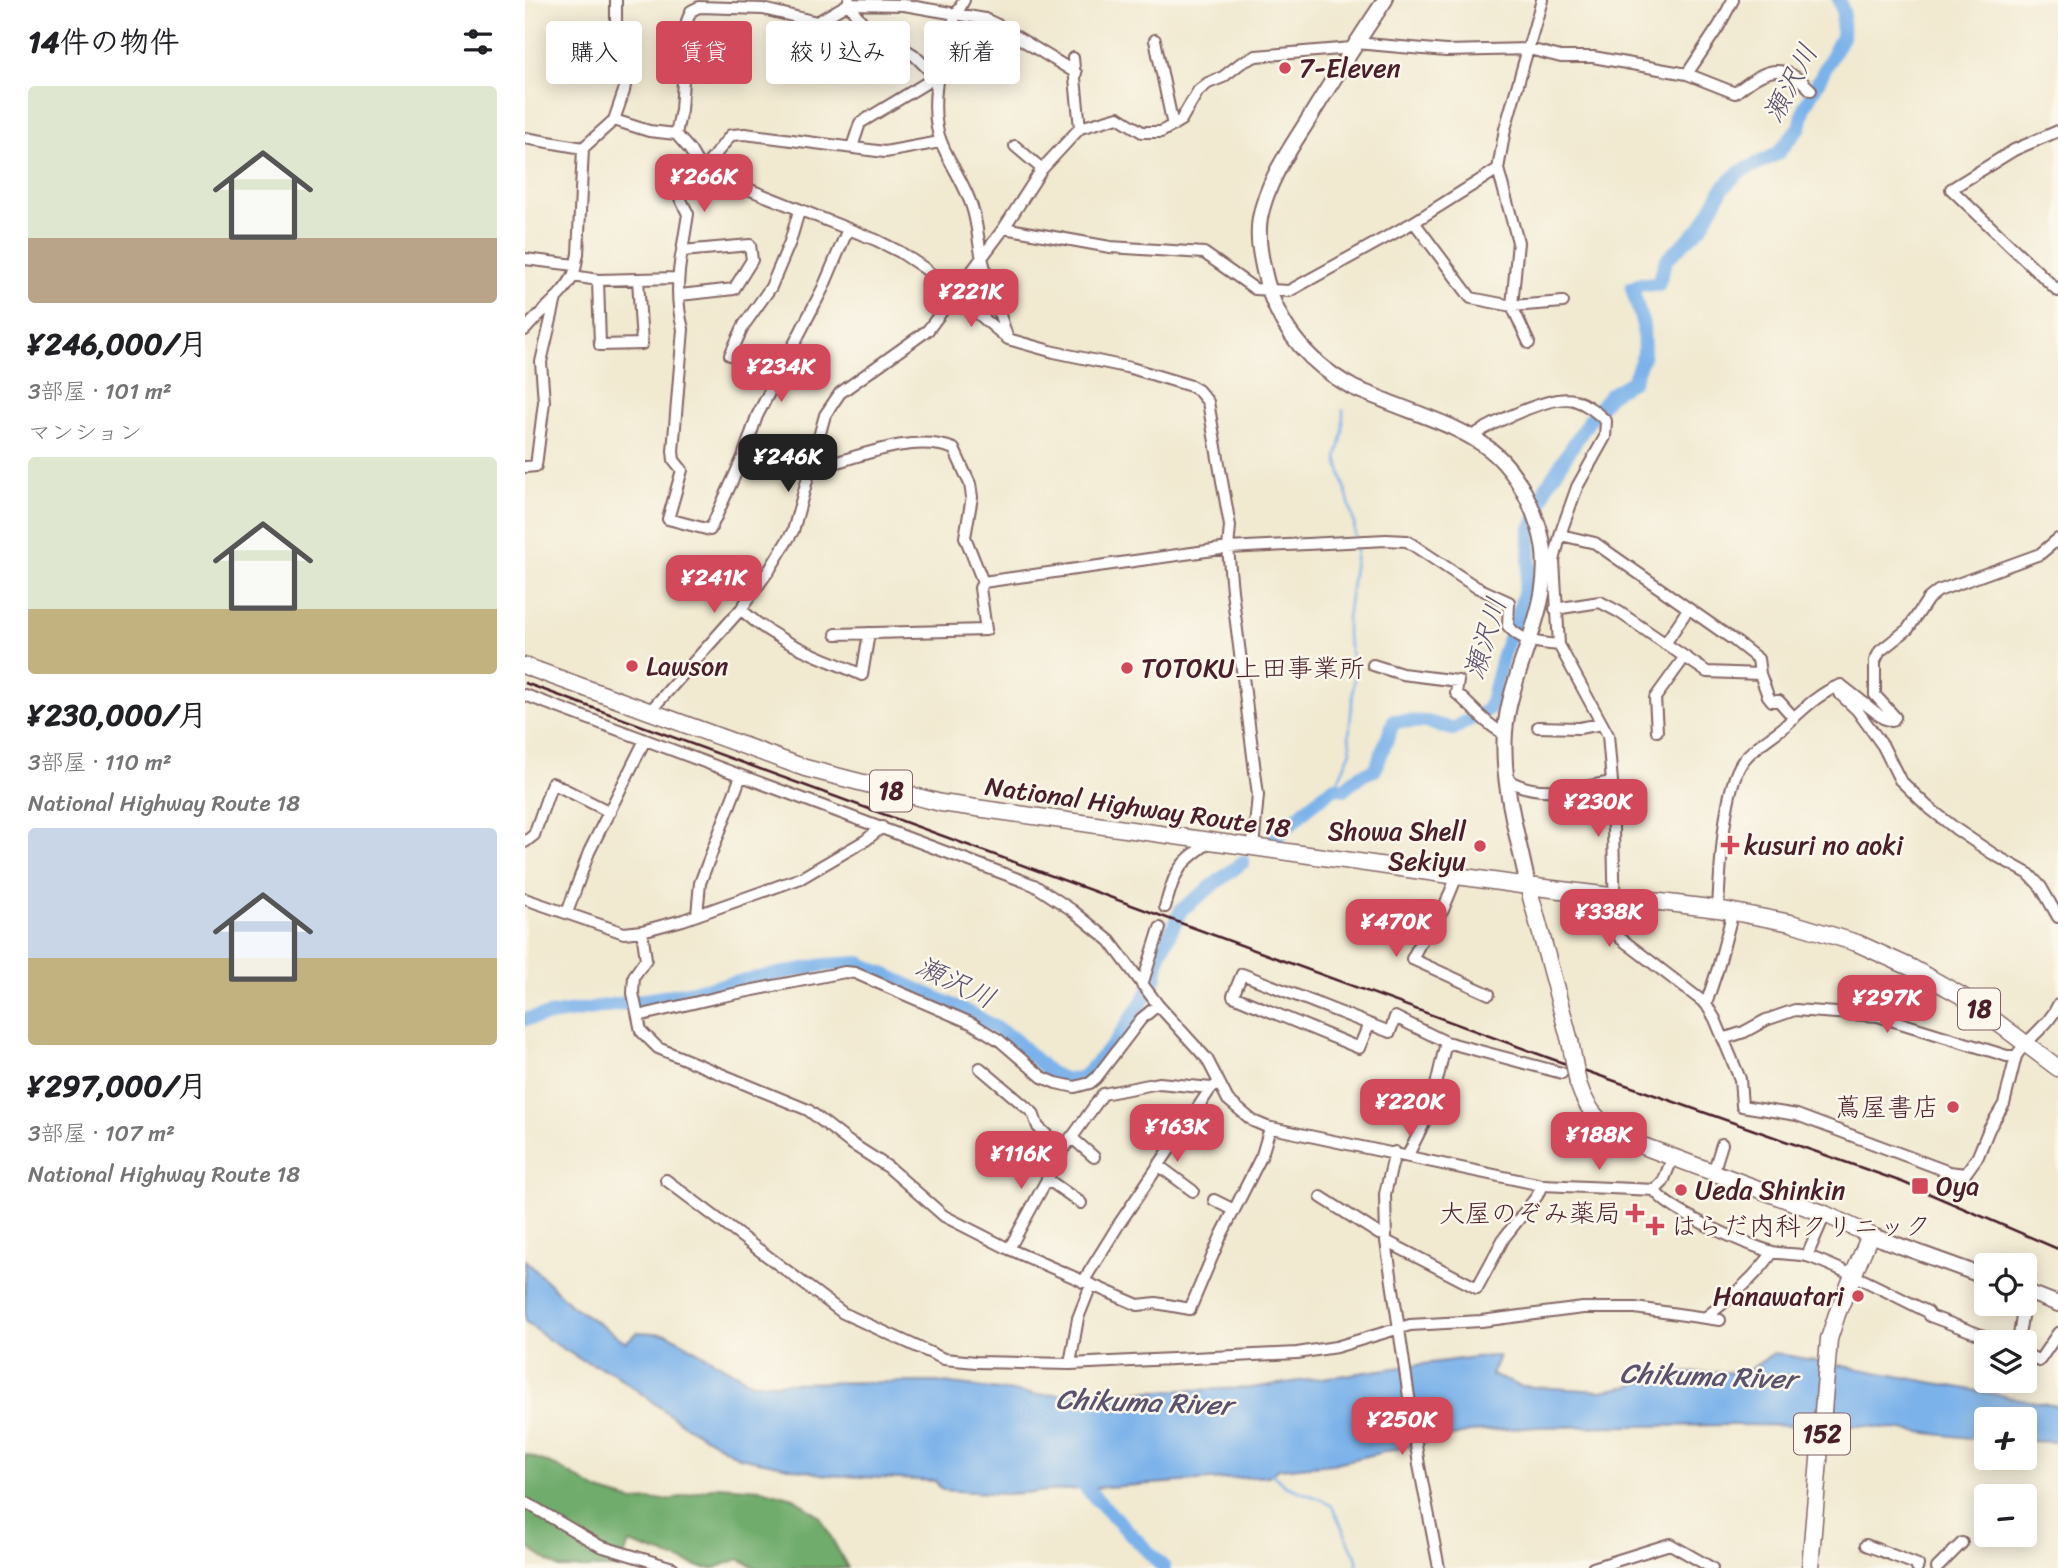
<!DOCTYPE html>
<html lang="ja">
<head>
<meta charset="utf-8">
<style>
	body { margin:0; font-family:Sriracha,"Klee One",sans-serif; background:#f6f6f6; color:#202124; height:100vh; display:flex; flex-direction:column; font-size:26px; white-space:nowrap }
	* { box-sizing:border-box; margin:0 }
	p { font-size:23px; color:#757577 }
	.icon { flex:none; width:38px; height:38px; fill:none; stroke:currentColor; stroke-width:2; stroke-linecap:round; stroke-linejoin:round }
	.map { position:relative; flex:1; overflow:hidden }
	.side { display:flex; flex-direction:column; background:#fff; width:525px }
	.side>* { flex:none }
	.top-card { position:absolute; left:21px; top:21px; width:665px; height:63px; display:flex; gap:14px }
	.tools { position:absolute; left:1449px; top:1253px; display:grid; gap:14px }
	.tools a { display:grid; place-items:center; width:63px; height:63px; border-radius:7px; background:#fff; box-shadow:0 4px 18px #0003; font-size:35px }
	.price { position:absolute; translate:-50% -60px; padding:0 16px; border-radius:14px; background:#d1495b; color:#fff; font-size:23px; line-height:46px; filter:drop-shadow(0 2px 4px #0008) }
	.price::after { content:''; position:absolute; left:50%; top:42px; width:21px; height:16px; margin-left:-10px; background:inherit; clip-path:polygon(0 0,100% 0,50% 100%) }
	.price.on { background:#222; color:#fff }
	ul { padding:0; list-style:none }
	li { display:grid; align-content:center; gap:14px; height:371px; padding:0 28px }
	li span { display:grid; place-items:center; height:217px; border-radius:7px; color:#555 }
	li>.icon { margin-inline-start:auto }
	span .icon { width:126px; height:126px; fill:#fffc; stroke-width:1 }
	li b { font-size:30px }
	h2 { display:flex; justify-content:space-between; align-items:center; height:84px; padding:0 28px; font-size:30px }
	.pill { padding:0 24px; border-radius:7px; background:#fff; box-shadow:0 4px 18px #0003; font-size:24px; line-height:63px }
	.pill.on { background:#d1495b; color:#fff }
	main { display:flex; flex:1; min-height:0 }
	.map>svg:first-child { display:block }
</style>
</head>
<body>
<main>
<section class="side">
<h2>14件の物件<svg class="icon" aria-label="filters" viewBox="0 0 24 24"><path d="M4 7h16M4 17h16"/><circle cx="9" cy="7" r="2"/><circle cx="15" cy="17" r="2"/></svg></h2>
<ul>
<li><span style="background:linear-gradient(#dfe7d0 70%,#b9a48a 0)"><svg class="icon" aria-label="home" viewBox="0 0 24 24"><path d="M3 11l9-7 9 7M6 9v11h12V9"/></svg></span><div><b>¥246,000/月</b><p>3部屋 · 101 m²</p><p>マンション</p></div></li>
<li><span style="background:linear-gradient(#dfe7d0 70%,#c2b280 0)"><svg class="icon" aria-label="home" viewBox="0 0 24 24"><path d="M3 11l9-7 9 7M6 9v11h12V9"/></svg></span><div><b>¥230,000/月</b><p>3部屋 · 110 m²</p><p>National Highway Route 18</p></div></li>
<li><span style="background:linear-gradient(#c9d6e8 60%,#c2b280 0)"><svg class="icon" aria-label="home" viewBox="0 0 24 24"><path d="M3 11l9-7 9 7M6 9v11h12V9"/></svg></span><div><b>¥297,000/月</b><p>3部屋 · 107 m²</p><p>National Highway Route 18</p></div></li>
</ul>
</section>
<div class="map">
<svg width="1533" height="1568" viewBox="0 0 1533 1568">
	<rect width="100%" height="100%" fill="#fbf7ec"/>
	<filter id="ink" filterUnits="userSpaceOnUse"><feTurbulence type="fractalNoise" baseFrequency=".0143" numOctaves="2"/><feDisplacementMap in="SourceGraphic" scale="14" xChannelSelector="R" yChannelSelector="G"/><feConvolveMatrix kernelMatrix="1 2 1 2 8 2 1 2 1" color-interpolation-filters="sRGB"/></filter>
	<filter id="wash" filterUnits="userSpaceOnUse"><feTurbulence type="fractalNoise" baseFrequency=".00686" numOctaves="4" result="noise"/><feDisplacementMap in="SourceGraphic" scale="28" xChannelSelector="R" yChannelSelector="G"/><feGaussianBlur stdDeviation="1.57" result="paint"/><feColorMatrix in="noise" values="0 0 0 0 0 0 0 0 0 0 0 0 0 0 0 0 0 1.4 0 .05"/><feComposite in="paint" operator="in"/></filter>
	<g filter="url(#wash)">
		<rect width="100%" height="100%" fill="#f1e9d0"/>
		<path fill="#70ac6c" stroke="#5d664c" stroke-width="2" d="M0 1454 33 1467 74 1491 108 1501 149 1499 193 1486 236 1489 269 1498 295 1517 323 1568H231L214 1559 190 1568H178L104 1543 95 1568H34L0 1546Z"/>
		<path fill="#7bb2ea" stroke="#62688a" stroke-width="2" d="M0 1260 46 1305 101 1342 113 1332 143 1334 227 1383 411 1382 513 1395 725 1388 950 1357 974 1356 966 1375 995 1386 1076 1391 1105 1386 1143 1373 1221 1372 1249 1353 1533 1406V1442L1500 1441V1419H1461V1440L1342 1426 1208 1425 1012 1427 945 1432 807 1464 754 1469 743 1476 481 1494 417 1490 410 1481 302 1475 214 1457 156 1423 87 1372 55 1359 24 1340 0 1321Z"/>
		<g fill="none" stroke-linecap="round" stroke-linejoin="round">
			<path stroke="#7bb2ea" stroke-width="2.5" d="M818 410V433L812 458 829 522 830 537
				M810 787 826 751 824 736 830 670 822 637V618L831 553 830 543
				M745 1472 760 1486 798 1500 807 1506 832 1559V1568"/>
			<path stroke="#7bb2ea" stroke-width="14" d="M749 839 788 803 810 787 819 789 836 775 850 770 869 721 902 722 928 729 964 709 978 654 992 618 999 593 1004 567 1005 531 1012 517 1021 487 1063 422 1086 394 1108 381 1119 354 1118 325 1107 288 1115 284 1133 285 1141 260 1176 227 1198 188 1213 173 1252 154 1275 127 1280 106 1317 37 1318 12 1314 0
				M0 1019 132 998 299 965 335 963 451 1016 489 1039 524 1072 540 1080 548 1079 558 1077 589 1044 617 1002 630 980 634 956 656 910 718 862
				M550 1477 639 1568"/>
		</g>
	</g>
	<g filter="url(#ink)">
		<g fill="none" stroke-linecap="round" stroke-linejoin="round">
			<defs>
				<path id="minor" d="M324 0 323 4 338 23 389 55 411 77
					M439 0C418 36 400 105 417 144 426 166 440 184 447 207 452 222 453 239 456 254 463 282 473 309 482 336
					M630 40 648 126
					M831 43 921 51 1004 49 1036 57H1068L1162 74 1194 26 1208 0
					M548 58 555 128
					M551 73 471 24 460 19 379 5 323 4 292 22 238 9 174 7 166 11 162 21 156 110 151 134 165 150 177 171 193 182 218 187 351 240 375 252 399 268 483 339 529 352 606 368 666 386 673 390 683 402 705 526 703 548 707 591 733 795 728 848
					M1162 74 1210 93C1239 70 1257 59 1286 90
					M89 120 124 131 151 134
					M1533 131 1489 150 1426 189 1533 291
					M0 138 58 148
					M490 146 517 169
					M327 147 335 123 411 77
					M177 171 206 135 220 134 360 152 415 142
					M889 222 946 298 987 306 1038 302
					M479 228 585 247 679 253 730 289 764 291 889 222 973 169
					M157 251 163 214 155 198 156 193 181 173
					M0 259 50 265
					M48 276 73 280 152 278
					M73 280 75 345 117 344 113 279
					M155 295 209 289 227 260 225 245 157 251C152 277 151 303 158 329L148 451 149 460 157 470 143 519 185 530 218 457 232 416 298 288 323 229
					M0 330C15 311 37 297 48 276 51 270 51 261 53 254L58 148 89 120 99 91 102 73 99 57 91 38V0
					M1004 343 987 306 993 242 973 169 980 129 1017 0
					M205 355 219 325 246 287 265 242 274 211
					M947 436C968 423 1026 394 1049 400 1062 404 1071 412 1081 421L1080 437 1052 487 1036 532 1029 561 1034 645
					M0 467 11 466 19 402 16 362 31 298
					M287 469C330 459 386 432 429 449L445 484 447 497 440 537 458 582 703 548 861 540 882 541 951 587 984 602 983 626C997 642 1013 643 1034 645L1083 735 1087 782 1090 921 1095 938 1181 1004
					M216 609C249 642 295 656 337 675L344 633
					M1030 609 1075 602 1094 612 1182 672 1235 674 1233 659 1210 641 1070 543 1040 536 1036 532
					M311 634 461 630 455 588 458 582
					M1140 644 1163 609
					M848 665 877 674 933 681 931 693C947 706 961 725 980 734
					M1235 674 1243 696 1247 701H1254L1269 718
					M1312 687 1316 695 1332 710 1358 746 1375 780 1403 807 1431 829 1468 854 1504 874 1516 887 1533 917
					M0 695 509 885 547 910 585 941 633 1005 682 1059 703 1100 728 1121 742 1127 1017 1185 1130 1190 1138 1182 1147 1159
					M126 710 216 609 245 569 268 531 300 415 315 393 403 330 479 228 517 169 555 128 593 117 617 132H636L656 120 673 91 683 83 698 77 716 63 731 56 827 48
					M1013 727 1054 728 1077 724
					M1132 731 1130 698 1159 658
					M983 780C1014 799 1054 787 1087 782
					M0 842 9 835 27 783 85 812
					M932 876 918 910 908 918 887 959 964 994
					M0 899 99 933 117 931 158 920 276 878 341 840 357 827
					M640 907C651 869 653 864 685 842
					M1193 909C1195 873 1198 788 1218 761 1228 747 1247 737 1260 726 1276 711 1295 692 1316 685L1358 718 1367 721 1370 717 1350 695V661L1355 651 1383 629 1403 599 1413 591 1515 554 1533 539
					M1208 911 1193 968 1181 1004 1190 1019 1215 1079 1217 1106 1272 1115 1424 1172 1440 1174 1453 1156 1464 1129 1479 1104 1491 1056
					M42 913 64 852 120 740
					M172 915 175 883 216 776
					M117 931 121 959 109 976 108 993 116 1031 133 1048 283 1110 324 1142 363 1167 419 1216 484 1249 613 1305 631 1303 665 1309 696 1236 737 1155 745 1128
					M717 974 844 1024 834 1048 708 996Z
					M617 985 635 928
					M113 1016 198 996 320 972 330 973 446 1023 474 1040 517 1077 531 1083 550 1087 565 1083 571 1078 616 1019 633 1005
					M844 1024 865 1032 870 1017 921 1042 1037 1073
					M1198 1039 1219 1032 1241 1020 1270 1010 1353 1016 1482 1056H1491C1503 1037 1524 1026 1533 1005
					M455 1068 508 1113 513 1127 538 1150
					M546 1137 569 1157
					M870 1152 860 1194 861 1241 894 1465 914 1568
					M883 1155 905 1111 921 1042
					M633 1165 668 1191
					M1188 1173 1197 1144
					M522 1179 556 1203
					M141 1180 318 1313 419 1359 451 1362 545 1364 772 1353 811 1347 885 1325 956 1321 1058 1308H1110L1195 1320
					M1130 1190C1139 1210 1225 1246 1248 1252 1260 1255 1274 1253 1285 1257 1326 1272 1364 1293 1403 1312L1405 1316 1475 1342
					M796 1197 854 1234 861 1235
					M689 1200 709 1210
					M861 1241 952 1288 979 1238 1012 1196 1017 1185
					M484 1249 538 1150 578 1094 634 1083 686 1088 695 1084
					M1282 1256 1300 1214
					M558 1282 594 1224 686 1088
					M1180 1318C1205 1298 1229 1279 1248 1252
					M1493 1342 1499 1304
					M1500 1353 1514 1361 1533 1333
					M545 1364 553 1318 566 1285
					M0 1502 75 1546 148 1568
					M1341 1545 1393 1565 1392 1568
					M1068 1568 1145 1544 1187 1568
					M1412 1568 1437 1543"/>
				<path id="major" d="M860 0C833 40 807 81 782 122 763 152 742 182 735 218 732 236 735 253 739 271 750 323 780 361 827 387 837 392 850 396 861 401 939 432 986 440 1014 528 1037 598 985 664 980 732 976 783 993 836 1003 886
					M1345 1235 1461 1277
					M1500 1291 1533 1304"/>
				<path id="highway" d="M0 666 280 768 416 803 1003 886 1193 909 1266 923 1332 943 1387 968 1437 996 1533 1068
					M1003 886 1045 1041
					M1053 1083C1064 1117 1079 1127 1110 1143L1300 1214 1345 1235 1312 1314 1304 1339 1285 1568"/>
			</defs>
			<use href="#minor" stroke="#846665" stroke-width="14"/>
			<use href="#major" stroke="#846665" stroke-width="18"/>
			<use href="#highway" stroke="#846665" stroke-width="19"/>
			<use href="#minor" stroke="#fff" stroke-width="10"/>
			<use href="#major" stroke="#fff" stroke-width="14"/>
			<use href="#highway" stroke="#fff" stroke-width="16"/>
			<path stroke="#4a1f2b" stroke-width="2.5" d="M0 683 1027 1059 1377 1182 1533 1249"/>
			<defs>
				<path id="highway-bridge" d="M1045 1041 1053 1083"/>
			</defs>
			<use href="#highway-bridge" stroke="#846665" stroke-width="19" stroke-linecap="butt"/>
			<use href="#highway-bridge" stroke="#fff" stroke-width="16"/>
		</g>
	</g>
	<g fill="#d1495b" stroke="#fbf7ec" stroke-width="2.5">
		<circle cx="760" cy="68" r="7"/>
		<circle cx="107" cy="666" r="7"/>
		<circle cx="602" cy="668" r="7"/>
		<path d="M1201.5 834.5h7v7h7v7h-7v7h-7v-7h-7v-7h7z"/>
		<circle cx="955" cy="846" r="7"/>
		<circle cx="1428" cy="1107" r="7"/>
		<rect x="1386" y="1177" width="18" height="18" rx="3.5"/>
		<circle cx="1156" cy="1190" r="7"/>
		<path d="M1106.5 1202.5h7v7h7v7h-7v7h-7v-7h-7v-7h7z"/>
		<path d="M1126.5 1215.5h7v7h7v7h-7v7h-7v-7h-7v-7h7z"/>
		<circle cx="1333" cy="1296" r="7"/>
	</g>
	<g text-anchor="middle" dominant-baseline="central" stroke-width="5" stroke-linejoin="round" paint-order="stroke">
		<g fill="#fbf7ec" stroke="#7f6065" stroke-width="2">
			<rect x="345" y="770.5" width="42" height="41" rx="5"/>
			<rect x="1433" y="988.5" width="42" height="41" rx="5"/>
			<rect x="1269" y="1413.5" width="56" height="41" rx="5"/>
		</g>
		<g font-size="24" font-weight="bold" fill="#4a1f2b">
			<text x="366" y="791">18</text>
			<text x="1454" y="1009">18</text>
			<text x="1297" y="1434">152</text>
		</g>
		<g font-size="26" fill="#4a1f2b" stroke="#fbf7ec" text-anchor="start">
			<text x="774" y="68">7-Eleven</text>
			<text x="121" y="666">Lawson</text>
			<text x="616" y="668">TOTOKU上田事業所</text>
			<text x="941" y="831" text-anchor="end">Showa Shell<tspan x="941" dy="30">Sekiyu</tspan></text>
			<text x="1219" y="845">kusuri no aoki</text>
			<text x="1414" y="1107" text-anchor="end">蔦屋書店</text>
			<text x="1411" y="1186">Oya</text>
			<text x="1170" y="1190">Ueda Shinkin</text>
			<text x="1096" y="1213" text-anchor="end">大屋のぞみ薬局</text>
			<text x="1146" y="1226">はらだ内科クリニック</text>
			<text x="1319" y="1296" text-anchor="end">Hanawatari</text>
		</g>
		<g font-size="26" fill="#4a1f2b" stroke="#fbf7ec">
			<text transform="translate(613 807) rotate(8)">National Highway Route 18</text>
		</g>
		<g font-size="28" font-style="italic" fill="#5b526e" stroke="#fbf7ec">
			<text transform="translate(1265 83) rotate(-62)">瀬沢川</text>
			<text transform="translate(960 638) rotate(-73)">瀬沢川</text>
			<text transform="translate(431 982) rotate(26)">瀬沢川</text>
			<text transform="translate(1183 1376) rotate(2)">Chikuma River</text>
			<text transform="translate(619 1402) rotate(2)">Chikuma River</text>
		</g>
	</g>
</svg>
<div class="tools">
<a><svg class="icon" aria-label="locate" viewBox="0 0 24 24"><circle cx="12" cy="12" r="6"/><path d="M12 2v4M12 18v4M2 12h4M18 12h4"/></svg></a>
<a><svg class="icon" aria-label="layers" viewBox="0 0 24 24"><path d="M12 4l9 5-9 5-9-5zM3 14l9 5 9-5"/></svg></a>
<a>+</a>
<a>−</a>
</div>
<b class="price" style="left:179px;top:214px">¥266K</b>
<b class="price" style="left:446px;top:329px">¥221K</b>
<b class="price" style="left:256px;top:404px">¥234K</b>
<b class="price on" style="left:263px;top:494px">¥246K</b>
<b class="price" style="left:189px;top:615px">¥241K</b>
<b class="price" style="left:1073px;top:839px">¥230K</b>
<b class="price" style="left:1084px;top:949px">¥338K</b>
<b class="price" style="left:871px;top:959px">¥470K</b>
<b class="price" style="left:1362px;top:1035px">¥297K</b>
<b class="price" style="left:885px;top:1139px">¥220K</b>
<b class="price" style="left:652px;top:1164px">¥163K</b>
<b class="price" style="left:1074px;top:1172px">¥188K</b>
<b class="price" style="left:496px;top:1191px">¥116K</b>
<b class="price" style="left:877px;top:1457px">¥250K</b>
<div class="top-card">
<a class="pill">購入</a>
<a class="pill on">賃貸</a>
<a class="pill">絞り込み</a>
<a class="pill">新着</a>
</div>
</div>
</main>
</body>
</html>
